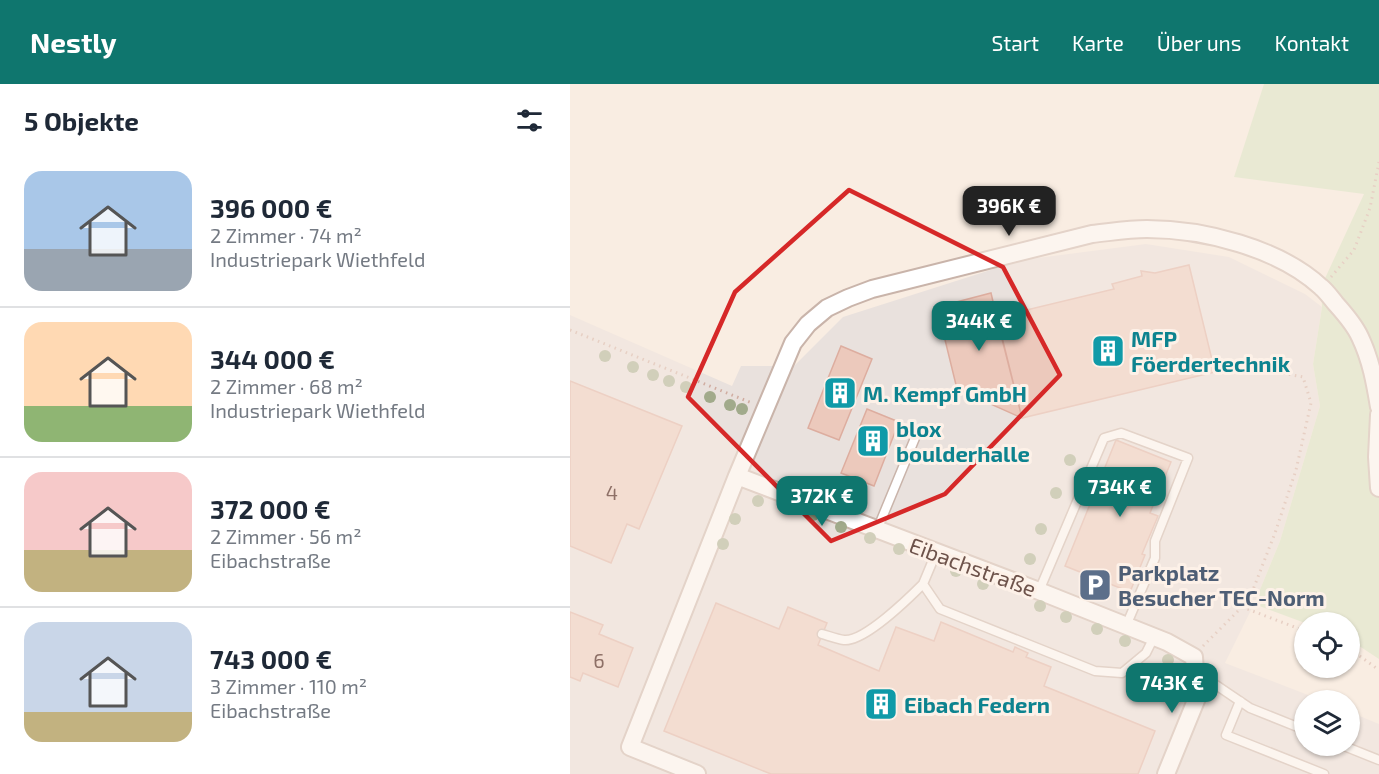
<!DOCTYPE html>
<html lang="de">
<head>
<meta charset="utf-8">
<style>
	body { margin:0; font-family:"Exo 2",sans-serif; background:#f6f6f7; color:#1f2937; height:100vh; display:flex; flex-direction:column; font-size:22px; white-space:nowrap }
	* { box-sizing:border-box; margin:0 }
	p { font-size:20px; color:#747a83 }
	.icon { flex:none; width:33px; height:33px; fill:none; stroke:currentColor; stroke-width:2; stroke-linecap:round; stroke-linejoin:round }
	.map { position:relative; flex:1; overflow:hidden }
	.drawer { display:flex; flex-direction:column; background:#fff; width:570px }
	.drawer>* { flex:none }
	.buttons { position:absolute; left:724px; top:528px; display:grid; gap:12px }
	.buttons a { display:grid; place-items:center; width:66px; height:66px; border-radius:50%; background:#fff; box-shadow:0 2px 4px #0004; font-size:30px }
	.price { position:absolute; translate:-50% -51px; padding:0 14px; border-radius:12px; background:#0f766e; color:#fff; font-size:20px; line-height:39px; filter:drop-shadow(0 2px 3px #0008) }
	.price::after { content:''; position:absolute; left:50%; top:36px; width:18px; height:14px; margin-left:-9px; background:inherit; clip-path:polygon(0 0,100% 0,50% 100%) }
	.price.on { background:#222; color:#fff }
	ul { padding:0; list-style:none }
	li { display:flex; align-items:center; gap:18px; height:150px; padding:0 24px }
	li+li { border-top:2px solid #e0e1e3 }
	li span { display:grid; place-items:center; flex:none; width:168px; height:120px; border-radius:18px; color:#555 }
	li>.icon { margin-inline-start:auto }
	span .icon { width:72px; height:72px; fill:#fffc; stroke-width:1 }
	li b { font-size:26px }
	h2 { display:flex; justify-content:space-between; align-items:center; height:72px; padding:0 24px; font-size:26px }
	header { display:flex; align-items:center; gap:36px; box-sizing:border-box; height:84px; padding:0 30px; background:#0f766e; color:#fff }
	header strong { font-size:28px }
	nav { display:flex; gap:33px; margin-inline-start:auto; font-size:21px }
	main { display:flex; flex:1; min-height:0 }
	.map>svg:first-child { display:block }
</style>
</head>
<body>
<header>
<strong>Nestly</strong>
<nav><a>Start</a><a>Karte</a><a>Über uns</a><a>Kontakt</a></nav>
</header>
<main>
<section class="drawer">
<h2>5 Objekte<svg class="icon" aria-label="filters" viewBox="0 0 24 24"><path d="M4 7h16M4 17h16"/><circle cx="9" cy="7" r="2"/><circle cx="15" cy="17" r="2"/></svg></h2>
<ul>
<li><span style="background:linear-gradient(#a9c7e8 65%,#9aa5b1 0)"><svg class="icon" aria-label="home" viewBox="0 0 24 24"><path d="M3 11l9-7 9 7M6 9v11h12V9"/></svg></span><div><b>396 000 €</b><p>2 Zimmer · 74 m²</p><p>Industriepark Wiethfeld</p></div></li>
<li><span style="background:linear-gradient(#ffd9b3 70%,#8fb573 0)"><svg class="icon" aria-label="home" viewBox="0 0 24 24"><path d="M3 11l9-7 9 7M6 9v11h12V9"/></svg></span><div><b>344 000 €</b><p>2 Zimmer · 68 m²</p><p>Industriepark Wiethfeld</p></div></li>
<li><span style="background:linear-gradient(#f6c9c9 65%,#c2b280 0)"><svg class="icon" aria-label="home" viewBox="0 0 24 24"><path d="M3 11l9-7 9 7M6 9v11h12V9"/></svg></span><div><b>372 000 €</b><p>2 Zimmer · 56 m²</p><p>Eibachstraße</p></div></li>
<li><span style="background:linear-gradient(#c9d6e8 75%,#c2b280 0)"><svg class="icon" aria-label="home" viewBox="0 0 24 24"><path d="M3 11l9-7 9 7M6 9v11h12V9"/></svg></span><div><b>743 000 €</b><p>3 Zimmer · 110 m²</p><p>Eibachstraße</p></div></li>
</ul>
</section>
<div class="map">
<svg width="809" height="690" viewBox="0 0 809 690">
	<rect width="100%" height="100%" fill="#f9ede2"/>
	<path fill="#e9e1dd" d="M576 160 659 173 735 210 752 223 743 280 750 322 710 457 684 520 655 579 751 616H735V662H780V628L809 640V690H0V231L162 302 171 282H224L273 233 452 176Z"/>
	<path fill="#d5e5c2" d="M694 0H809V575L780 556V538L735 539 684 520 710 457 750 322 743 280 752 223 751 203 794 110 664 93Z"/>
	<path fill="#ecc9bc" stroke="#ddad9f" stroke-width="1.5" d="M619 181 645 288 452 334 427 233 544 205 542 200 572 192 571 187 585 189Z
		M421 209 430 247 452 334 387 305 367 223Z
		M271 262 302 275 269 356 238 344Z
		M0 297 112 342 69 445 57 440 41 479 0 462Z
		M297 325 329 338 304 402 271 389Z
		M546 356 601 378 580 429 588 432 572 470 575 471 560 508 495 482Z
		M146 519 209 545 218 523 257 539 248 561 309 587 326 543 364 557 371 538 443 568 445 563 458 569 456 573 481 583 474 602 585 647 568 690H201L94 647Z
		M0 528 33 541 29 550 63 564 48 603 13 589 10 597 0 593Z"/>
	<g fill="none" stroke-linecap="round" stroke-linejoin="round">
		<defs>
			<path id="service" d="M307 446 345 354
				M366 469 353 500 370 525 525 587 552 589 576 569 584 553
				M469 507 534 354 551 349 618 374 585 457V474L556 542
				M252 550C259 552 267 555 274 556 294 558 339 514 353 500
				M626 593 646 601 680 624 735 646
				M670 617 656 651 754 690
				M774 662 809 676"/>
			<path id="minor" d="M809 331 807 373 809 404
				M167 392 223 259 238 240 257 224 278 214 302 205 522 150C541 148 558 145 577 145 633 145 709 164 751 203 757 208 761 214 766 220 775 230 785 242 790 253 801 276 805 299 809 323
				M127 690 60 663 167 392 469 507 597 558 624 573 627 614 596 690"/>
		</defs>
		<use href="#service" stroke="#c9b4aa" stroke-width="11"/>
		<use href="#minor" stroke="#c9b4aa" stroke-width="20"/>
		<path stroke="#d0aca0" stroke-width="3" stroke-dasharray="1.5 4.5" stroke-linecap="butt" d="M761 193 784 166 800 124 809 78
			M0 246 182 319
			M672 523 735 547
			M633 562 679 516 705 449 726 386 741 319 733 293 707 288
			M780 565 809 586"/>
		<use href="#service" stroke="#fff" stroke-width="8"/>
		<use href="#minor" stroke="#fff" stroke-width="16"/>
	</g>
	<g fill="#a1aa8b">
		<circle cx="35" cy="272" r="6"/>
		<circle cx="63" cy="283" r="6"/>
		<circle cx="83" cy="291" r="6"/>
		<circle cx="99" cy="297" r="6"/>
		<circle cx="116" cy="303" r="6"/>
		<circle cx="140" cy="313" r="6"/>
		<circle cx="160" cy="321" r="6"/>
		<circle cx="172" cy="325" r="6"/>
		<circle cx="500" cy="376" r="6"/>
		<circle cx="486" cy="409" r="6"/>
		<circle cx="188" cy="417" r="6"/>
		<circle cx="215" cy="421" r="6"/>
		<circle cx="243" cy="431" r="6"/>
		<circle cx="165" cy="435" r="6"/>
		<circle cx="271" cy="443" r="6"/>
		<circle cx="471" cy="445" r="6"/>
		<circle cx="300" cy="454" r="6"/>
		<circle cx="153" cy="460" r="6"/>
		<circle cx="329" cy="465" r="6"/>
		<circle cx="460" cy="475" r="6"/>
		<circle cx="386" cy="487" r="6"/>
		<circle cx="413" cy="500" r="6"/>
		<circle cx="470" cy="522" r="6"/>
		<circle cx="496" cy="533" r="6"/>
		<circle cx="527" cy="545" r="6"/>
		<circle cx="555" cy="557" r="6"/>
		<circle cx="598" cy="576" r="6"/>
		<circle cx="610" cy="599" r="6"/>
	</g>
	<path d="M0 0H809V690H0ZM279 106 433 183 490 291 375 410 261 457 118 313 165 208Z" fill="#f9ede2" fill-opacity=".55" fill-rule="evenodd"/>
	<path fill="none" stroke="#d62828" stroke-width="4.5" stroke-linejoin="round" d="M279 106 433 183 490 291 375 410 261 457 118 313 165 208Z"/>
	<defs>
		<symbol id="building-square" viewBox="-11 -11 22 22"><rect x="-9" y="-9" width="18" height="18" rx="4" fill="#0f9aa8" stroke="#fdf1e8"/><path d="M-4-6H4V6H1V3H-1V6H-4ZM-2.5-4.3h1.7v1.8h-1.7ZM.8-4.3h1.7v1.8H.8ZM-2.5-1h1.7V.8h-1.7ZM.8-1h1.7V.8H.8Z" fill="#fff"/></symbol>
		<symbol id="parking-square" viewBox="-11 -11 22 22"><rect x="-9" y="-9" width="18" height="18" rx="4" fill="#5c6f8a" stroke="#fdf1e8"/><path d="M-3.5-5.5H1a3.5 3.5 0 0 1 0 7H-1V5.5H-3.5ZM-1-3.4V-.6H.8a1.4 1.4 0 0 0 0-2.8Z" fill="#fff"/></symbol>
	</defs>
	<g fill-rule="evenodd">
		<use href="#building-square" x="519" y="248" width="38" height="38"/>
		<use href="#building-square" x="251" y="290" width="38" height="38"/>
		<use href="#building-square" x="284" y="338" width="38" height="38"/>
		<use href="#parking-square" x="506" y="482" width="38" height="38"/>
		<use href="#building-square" x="292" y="601" width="38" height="38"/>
	</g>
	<g text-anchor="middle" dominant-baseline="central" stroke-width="6" stroke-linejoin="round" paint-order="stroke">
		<g font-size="20" fill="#8e7067">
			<text x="42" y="408">4</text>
			<text x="29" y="576">6</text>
		</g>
		<g font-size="22" font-weight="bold" fill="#0d838f" stroke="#fdf1e8" text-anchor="start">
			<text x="561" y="254">MFP<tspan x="561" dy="25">Föerdertechnik</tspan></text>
			<text x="293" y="309">M. Kempf GmbH</text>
			<text x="326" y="344">blox<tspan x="326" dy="25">boulderhalle</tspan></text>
			<text x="334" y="620">Eibach Federn</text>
		</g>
		<g font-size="22" fill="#6e534b" stroke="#fdf1e8">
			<text transform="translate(403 482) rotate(20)">Eibachstraße</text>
		</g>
		<g font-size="22" font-weight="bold" fill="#4e5e75" stroke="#fdf1e8" text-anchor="start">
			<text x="548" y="488">Parkplatz<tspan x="548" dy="25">Besucher TEC-Norm</tspan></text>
		</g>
	</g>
</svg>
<div class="buttons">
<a><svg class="icon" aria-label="locate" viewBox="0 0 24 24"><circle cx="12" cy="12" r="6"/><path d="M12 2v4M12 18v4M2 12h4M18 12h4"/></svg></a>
<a><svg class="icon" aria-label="layers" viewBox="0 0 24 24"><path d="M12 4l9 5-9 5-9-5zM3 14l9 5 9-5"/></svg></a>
</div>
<b class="price on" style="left:439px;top:153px">396K €</b>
<b class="price" style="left:409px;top:268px">344K €</b>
<b class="price" style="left:550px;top:434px">734K €</b>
<b class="price" style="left:252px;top:443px">372K €</b>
<b class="price" style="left:602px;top:630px">743K €</b>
</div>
</main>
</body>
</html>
